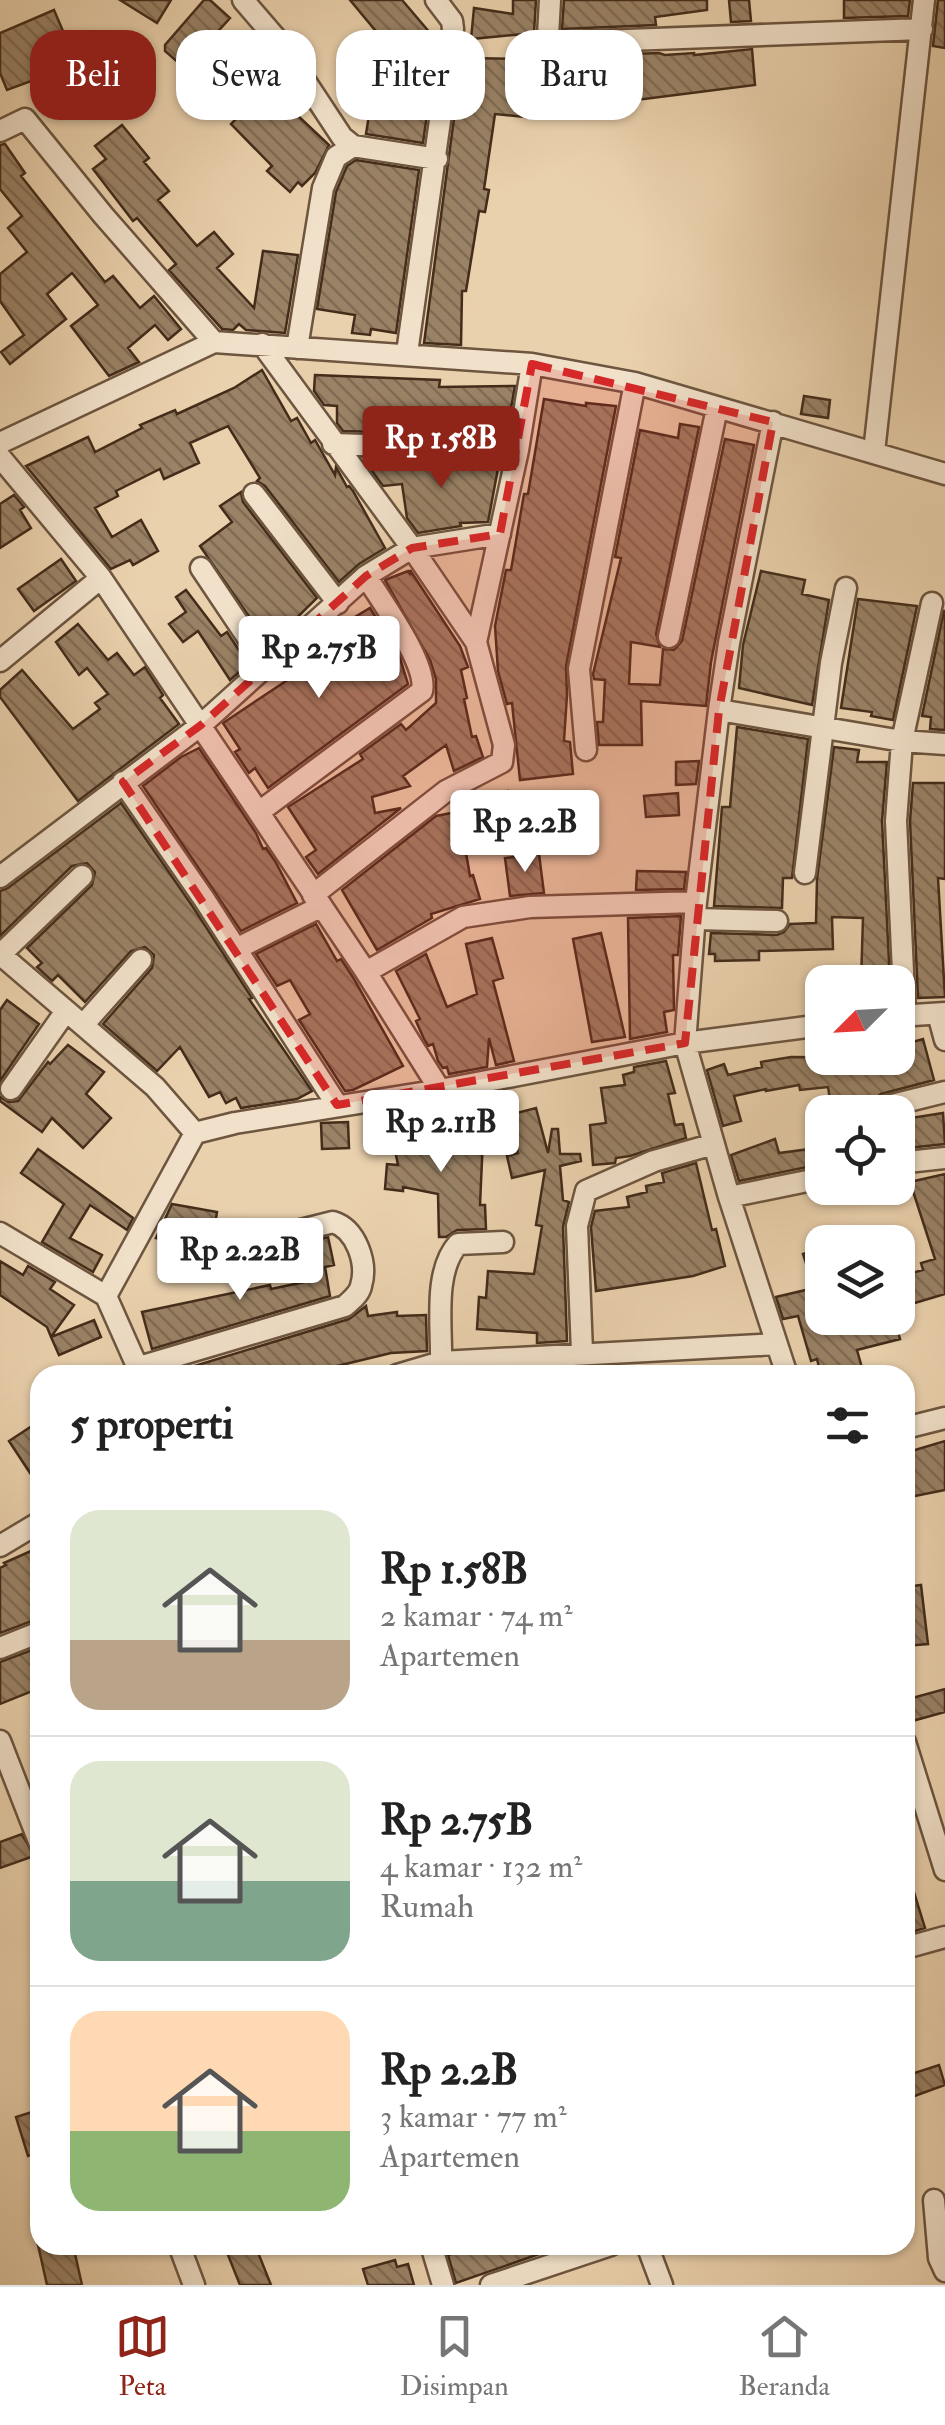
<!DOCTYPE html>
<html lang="id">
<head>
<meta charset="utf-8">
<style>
	body { margin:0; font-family:"IM FELL Double Pica",serif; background:#f6f6f6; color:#222; height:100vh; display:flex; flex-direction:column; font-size:38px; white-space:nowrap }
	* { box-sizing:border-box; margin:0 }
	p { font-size:32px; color:#767676 }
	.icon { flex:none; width:55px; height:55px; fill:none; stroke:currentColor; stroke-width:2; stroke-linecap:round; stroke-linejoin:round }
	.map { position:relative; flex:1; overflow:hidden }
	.drawer { position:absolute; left:30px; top:1365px; width:885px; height:890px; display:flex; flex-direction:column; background:#fff; border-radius:30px; box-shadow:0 2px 8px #0004 }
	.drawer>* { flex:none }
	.top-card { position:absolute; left:30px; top:30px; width:885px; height:90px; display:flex; gap:20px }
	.needle { width:65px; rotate:246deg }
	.controls { position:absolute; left:805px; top:965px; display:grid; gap:20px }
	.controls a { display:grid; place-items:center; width:110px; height:110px; border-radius:20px; background:#fff; box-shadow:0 2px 8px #0004; font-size:50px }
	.price { position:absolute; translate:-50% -85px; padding:0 22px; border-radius:10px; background:#fff; color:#222; font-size:32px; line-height:65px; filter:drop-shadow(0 2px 5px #0008) }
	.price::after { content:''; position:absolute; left:50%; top:60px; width:30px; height:22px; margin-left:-15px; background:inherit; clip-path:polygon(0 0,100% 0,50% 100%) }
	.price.selected { background:#8f2418; color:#fff }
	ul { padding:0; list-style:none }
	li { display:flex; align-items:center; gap:30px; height:250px; padding:0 40px }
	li+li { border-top:2px solid #e0e0e0 }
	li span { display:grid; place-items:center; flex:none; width:280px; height:200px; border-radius:30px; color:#555 }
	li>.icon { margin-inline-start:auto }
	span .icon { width:120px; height:120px; fill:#fffc; stroke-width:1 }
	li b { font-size:42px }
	h2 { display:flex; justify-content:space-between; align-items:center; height:120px; padding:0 40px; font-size:42px }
	.tag { padding:0 35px; border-radius:30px; background:#fff; box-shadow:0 2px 8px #0004; font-size:35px; line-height:90px }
	.tag.selected { background:#8f2418; color:#fff }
	.dock { display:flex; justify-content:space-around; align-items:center; height:140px; border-top:2px solid #e0e0e0; background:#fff; font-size:28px; color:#767676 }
	.dock a { display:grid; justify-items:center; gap:5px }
	.dock .selected { color:#8f2418 }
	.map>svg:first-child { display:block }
</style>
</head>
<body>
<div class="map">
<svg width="945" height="2285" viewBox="0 0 945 2285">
	<defs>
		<pattern id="building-back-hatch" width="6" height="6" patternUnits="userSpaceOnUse" patternTransform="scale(2.5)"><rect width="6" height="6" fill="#9a8266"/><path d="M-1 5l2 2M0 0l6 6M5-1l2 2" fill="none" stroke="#7f6b53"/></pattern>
	</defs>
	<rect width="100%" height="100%" fill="#ead1ad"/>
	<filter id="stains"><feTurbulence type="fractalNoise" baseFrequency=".002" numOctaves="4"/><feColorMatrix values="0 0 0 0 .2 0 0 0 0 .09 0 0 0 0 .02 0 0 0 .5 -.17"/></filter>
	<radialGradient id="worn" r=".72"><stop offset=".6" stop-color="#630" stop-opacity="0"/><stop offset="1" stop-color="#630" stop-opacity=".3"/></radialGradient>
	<path fill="url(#building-back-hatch)" stroke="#432c1a" stroke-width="2.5" d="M120 0H171L157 23Z
		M204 0H210L230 18 212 38 223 48 197 79 165 51V45Z
		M350 0H402L431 34 388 69 432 77 423 143 366 134 369 115 392 119 395 115 400 85 372 52 384 41Z
		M513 0H536L534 33 471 39 474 8 513 14Z
		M564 0H707V10L655 17 656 25 562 29Z
		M729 0H749L751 21 731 22Z
		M844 0H910L908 16 844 18Z
		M938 0H945V48L933 46Z
		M54 10 77 64 7 90 0 73V33Z
		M752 49 755 85 644 99 615 100 614 95 582 98V117L535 118 495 114 484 189 489 190 485 212 479 211 466 291H462L461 345 424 343 459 81 465 82 468 58 533 59 532 95 545 104 557 97 560 59H606L605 55 659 53 665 55 694 53V55Z
		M273 82 300 110 296 114 329 145 315 173 302 186 298 182 290 192 267 171 272 166 231 124Z
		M122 125 149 158 144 162 169 191 158 200 197 246 214 232 233 254 217 268 254 308 263 251 298 255 285 333 246 330 239 324 233 330 222 329 169 270 176 264 137 218 133 221 93 169 106 159 95 146Z
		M5 144 25 173 21 176 105 282 113 276 140 308 154 296 181 329 168 340 155 325 128 348 139 362 109 376 71 326 98 305 72 273 47 294 66 319 10 364 1 352 24 335 0 301V274L27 252 8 228 22 216 0 189V145Z
		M356 160 419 170 396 333 371 329 370 335 352 333 355 315 317 309 336 192 347 166Z
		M262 370 291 421 297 418 311 443 315 440 335 475 336 467 347 487 349 486 353 491 385 548 359 564 339 582 265 486 257 481 260 478 228 426 190 443 199 463 164 479 160 469 116 491 118 496 95 508 112 537 141 520 158 551 133 565 130 560 111 569 26 466 88 437 95 452 142 428 140 425 175 410 177 414 234 388Z
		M315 375 440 380 439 387 515 386 506 436 343 431 337 423V406L324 405 314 391Z
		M804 396 830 400 828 418 801 414Z
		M544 399 586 406V403L616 406 566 666 567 695 564 741 570 742 573 774 520 780 512 703 507 704 498 671 495 626 506 570H511L524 494H528Z
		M680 424 699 427 656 634 660 647 631 642 629 684 660 685 663 649 674 650 682 641 725 439 754 445 711 662 706 706 641 701 642 745H599L597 722H603L605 680 594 679 593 674 621 558 615 557 640 430 678 438Z
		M371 459 499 463 488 522 460 523 461 526 418 533 407 518 402 484 383 486 372 471Z
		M241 492 243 502 317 598 269 645 200 546 232 522 220 506Z
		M14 495 24 507 20 510 31 528 0 548V504Z
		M61 559 76 581 34 611 18 589Z
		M410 570 460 646 468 667 461 670 467 698 464 699 472 737 476 736 483 757 454 771 446 745 403 776 410 786 372 797 375 813 401 808 318 874 306 857 316 850 288 807 363 759 360 754 401 724 406 730 436 703V679L430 660 385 580 408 571 411 575Z
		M761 571 805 580 802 594 829 600 812 705 739 688 743 645Z
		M186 590 221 636 227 632 248 664 230 680 198 631 183 642 169 624 186 612 176 597Z
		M858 599 917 606 893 720 871 716 872 712 841 708Z
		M370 608 399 655 408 684 268 788 255 768 249 773 235 752 240 749 223 723 301 671 327 650 324 645 358 622 355 617Z
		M944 611H945V730L930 729 931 717 922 716Z
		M78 624 108 660 117 653 134 675 145 667 163 695 160 698 179 724 78 801 0 697V690L22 670 73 729 100 709 95 703 108 694 87 668 79 675 56 642Z
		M737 727 808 739 792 878H783L782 908 714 906 722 807H730Z
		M834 747 859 750 857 762H887L882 821 890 982H861L863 918 832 917 833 949 759 951V960L715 961V954H709L711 933 777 935 784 932 790 924 816 923 817 879Z
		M199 748 256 833 263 849 266 848 275 861 297 903 241 931 143 786 181 757Z
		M699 761 696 784 676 785V762Z
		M913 783H945V879L938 878 945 997 918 998 910 821Z
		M508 791 518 849 499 852 497 836 464 841 470 876 473 875 480 899 431 914 432 918 377 950 342 890 436 816 472 809 470 797Z
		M678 793 679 815 646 817 644 796Z
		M121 803 193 907 252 998 249 999 312 1091 297 1099 241 1108 236 1098 226 1103 220 1092 209 1097 180 1047 157 1071 103 1024 152 968 154 955 145 947 131 951 85 1002 58 975 52 981 37 967 42 963 27 948 92 885 95 872 87 863 72 866 0 936V891L8 888Z
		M539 854 544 893 510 896 505 858Z
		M637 871 686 872 684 889 636 890Z
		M681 916 678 955H673L674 1010 664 1012 667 1032 630 1039 628 918Z
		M316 924 337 961 341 959 354 979 403 1066 353 1090 345 1091 299 1020 310 1014 290 980 277 986 256 954Z
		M601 933 625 1037 592 1042 573 939Z
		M492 938 503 978 493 981 514 1061 496 1065 489 1038 487 1067 449 1074 447 1067 443 1068 438 1061 433 1044 428 1046 424 1039 416 1021 420 1019 396 971 426 954 447 1007 477 994 466 944Z
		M7 1000 39 1024 0 1081V1010Z
		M923 1039 934 1080 881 1094 868 1103 834 1112H832L828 1087 800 1090 799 1085 766 1091V1089L734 1096 741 1121 723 1126 707 1070 724 1064 728 1075 762 1067 761 1062 791 1057 898 1058V1046Z
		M68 1045 104 1072 86 1094 111 1118 83 1148 52 1118 42 1132 0 1101V1097L9 1102 18 1101 48 1062 50 1064Z
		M666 1061 675 1093 668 1094 675 1125 683 1124 686 1138 630 1156 616 1158 615 1163 593 1165 590 1125 606 1123 601 1088 625 1085 623 1075 634 1072V1067Z
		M536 1108 548 1153 552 1129H558L560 1154H580L581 1161 560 1166 563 1200 569 1202 563 1227 567 1341 537 1343V1333L477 1329 479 1297 486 1298 488 1271 534 1274 542 1226 536 1225 545 1170 512 1178 507 1156 518 1153 509 1115Z
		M943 1113 945 1144 898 1149V1120Z
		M348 1122 349 1148 322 1149 321 1123Z
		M421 1124 423 1134 483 1138 480 1205H485L486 1229 457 1230 446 1237H439L438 1194 403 1187V1191L385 1189 387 1164 398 1165 391 1130Z
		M775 1139 779 1153 810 1149 812 1166 739 1181 731 1155Z
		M38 1149 133 1218 127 1230 90 1205 70 1238 102 1255 93 1272 42 1242 64 1204 21 1173Z
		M696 1163 712 1230 716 1229 725 1266 693 1276 596 1291 591 1227 595 1211 629 1207 627 1197 647 1192 646 1186 664 1182 662 1173Z
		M945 1174V1294L898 1308V1277L923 1270 921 1263 935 1259 910 1182Z
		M172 1204 217 1212 211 1248 156 1238Z
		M328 1237 334 1265 325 1267 330 1296 152 1349 142 1312 270 1285 271 1289 309 1281 302 1244Z
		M822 1247V1318H894L900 1339 857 1350 864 1375H821L817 1359 811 1361 798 1316 783 1319 776 1297 814 1288 803 1254Z
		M0 1261 23 1275 28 1266 55 1282 50 1289 74 1305 51 1337 47 1327 0 1295Z
		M366 1306 368 1316 397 1312V1316L426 1315 427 1351 391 1353 333 1367 335 1375H165L349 1319Z
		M94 1320 101 1337 59 1355 51 1337Z
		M32 1426 40 1437V1467L30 1473 9 1441Z
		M945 1441V1490L905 1498V1453Z
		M40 1547V1618L0 1633V1568L6 1565 4 1563Z
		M921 1585 928 1644 905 1646V1587Z
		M40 1647V1688L0 1704V1662Z
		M945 1689V1712L905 1723V1700Z
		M22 1834 34 1856 0 1868V1842Z
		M909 1876 925 1928 905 1934V1877Z
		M939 2065 945 2085 909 2098 905 2076Z
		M35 2111 40 2126V2152L28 2156 16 2117Z
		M38 2245H73L82 2285H47Z
		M224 2245H255L271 2285H240Z
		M453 2245H546L548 2251 456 2283 448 2255 456 2253Z
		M395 2260 397 2267 408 2264 414 2285H368L363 2269Z"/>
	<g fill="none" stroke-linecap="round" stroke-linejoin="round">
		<defs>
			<path id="minor" d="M243 0 280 43 342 137 353 146 336 157 323 188 297 348
				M546 43 922 29
				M545 90 550 0
				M0 131 25 119 103 215 214 342
				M353 146 437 159
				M262 344 412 548 476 642 504 745 502 762 446 791 313 895
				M407 353 453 29 452 21 436 0
				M773 422 729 643 719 710 696 902 685 1043 729 1197 787 1375
				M0 443 214 342 532 364 635 383 945 474
				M333 444 518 450
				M874 452 924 0
				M0 457 101 578 366 972 440 1090
				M254 494 338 603
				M201 568 268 668
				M669 637 717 408
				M476 642 518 450 532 364
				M0 661 101 578
				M719 710 902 741 945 744
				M586 750 579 669 635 383
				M123 782 204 899 337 1105
				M259 812 422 691C428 664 381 601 366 576
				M805 873 831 663 846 588
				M0 877 201 725 366 576 412 548 500 534
				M696 919 777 921
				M236 949 320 907
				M0 954 155 1087 195 1133
				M1 954 82 876
				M366 972 463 917 530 907 696 902
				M938 1014 945 1040
				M905 1015 896 821 902 741 932 603
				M898 1016 945 1013
				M84 1024 141 960
				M11 1089 66 1011
				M878 1112 884 1107 945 1092
				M898 1163 945 1158
				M729 1197 822 1178
				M0 1233 106 1296 141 1375
				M106 1296 195 1133 235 1123 440 1090 685 1043 822 1025
				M582 1352 577 1226 586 1191 654 1161 714 1144
				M441 1362C442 1326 433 1272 458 1244L503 1242
				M139 1367 345 1306C351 1300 359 1295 361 1286 368 1263 356 1229 333 1222L245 1244
				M397 1375 441 1362 776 1344
				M905 1428 945 1418
				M0 1546 40 1522
				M0 1648 40 1632
				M0 1741 40 1844
				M905 1742 945 1870
				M905 1948 945 1937
				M934 2200 939 2258 945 2271
				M179 2245 194 2285
				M431 2245 443 2285
				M647 2245 662 2285
				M491 2285 611 2245"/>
		</defs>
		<use href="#minor" stroke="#6d553f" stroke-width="25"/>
		<use href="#minor" stroke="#f1e1ca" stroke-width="20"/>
	</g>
	<path fill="#d62828" fill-opacity="0.2" stroke="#d62828" stroke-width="8" stroke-dasharray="20 12" stroke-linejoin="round" d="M532 364 773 422 719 710 685 1043 337 1105 123 782 201 725 366 576 412 548 500 534Z"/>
	<rect width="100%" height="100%" filter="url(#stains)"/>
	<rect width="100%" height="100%" fill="url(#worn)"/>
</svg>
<div class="controls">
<a><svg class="needle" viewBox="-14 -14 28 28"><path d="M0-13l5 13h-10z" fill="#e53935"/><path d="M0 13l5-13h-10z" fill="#767676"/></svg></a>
<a><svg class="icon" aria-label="locate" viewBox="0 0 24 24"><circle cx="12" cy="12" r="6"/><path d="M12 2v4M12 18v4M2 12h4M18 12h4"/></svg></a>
<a><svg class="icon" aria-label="layers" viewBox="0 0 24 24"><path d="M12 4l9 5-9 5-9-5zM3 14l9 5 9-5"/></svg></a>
</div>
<b class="price selected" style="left:441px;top:491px">Rp 1.58B</b>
<b class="price" style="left:319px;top:701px">Rp 2.75B</b>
<b class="price" style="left:525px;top:875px">Rp 2.2B</b>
<b class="price" style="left:441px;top:1175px">Rp 2.11B</b>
<b class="price" style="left:240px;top:1303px">Rp 2.22B</b>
<div class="top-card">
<a class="tag selected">Beli</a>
<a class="tag">Sewa</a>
<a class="tag">Filter</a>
<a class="tag">Baru</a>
</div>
<section class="drawer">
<h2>5 properti<svg class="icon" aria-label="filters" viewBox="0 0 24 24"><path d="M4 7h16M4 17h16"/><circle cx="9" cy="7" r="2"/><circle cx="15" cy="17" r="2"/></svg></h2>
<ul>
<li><span style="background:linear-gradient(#dfe7d0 65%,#b9a48a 0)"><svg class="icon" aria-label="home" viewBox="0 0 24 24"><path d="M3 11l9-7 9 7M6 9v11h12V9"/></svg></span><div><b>Rp 1.58B</b><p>2 kamar · 74 m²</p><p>Apartemen</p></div></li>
<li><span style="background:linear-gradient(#dfe7d0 60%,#7fa58c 0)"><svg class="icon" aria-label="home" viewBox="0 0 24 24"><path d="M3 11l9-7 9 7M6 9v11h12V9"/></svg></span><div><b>Rp 2.75B</b><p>4 kamar · 132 m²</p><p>Rumah</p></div></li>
<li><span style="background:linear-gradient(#ffd9b3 60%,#8fb573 0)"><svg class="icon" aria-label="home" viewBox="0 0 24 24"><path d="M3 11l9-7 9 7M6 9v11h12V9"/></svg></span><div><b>Rp 2.2B</b><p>3 kamar · 77 m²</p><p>Apartemen</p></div></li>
</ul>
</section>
</div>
<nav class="dock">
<a class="selected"><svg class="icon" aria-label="map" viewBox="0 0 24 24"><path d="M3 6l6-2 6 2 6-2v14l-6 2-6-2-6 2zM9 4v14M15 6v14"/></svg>Peta</a>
<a><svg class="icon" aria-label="saved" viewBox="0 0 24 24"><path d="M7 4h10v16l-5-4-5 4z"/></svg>Disimpan</a>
<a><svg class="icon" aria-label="home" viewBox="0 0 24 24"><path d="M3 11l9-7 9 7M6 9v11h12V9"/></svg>Beranda</a>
</nav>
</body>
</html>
